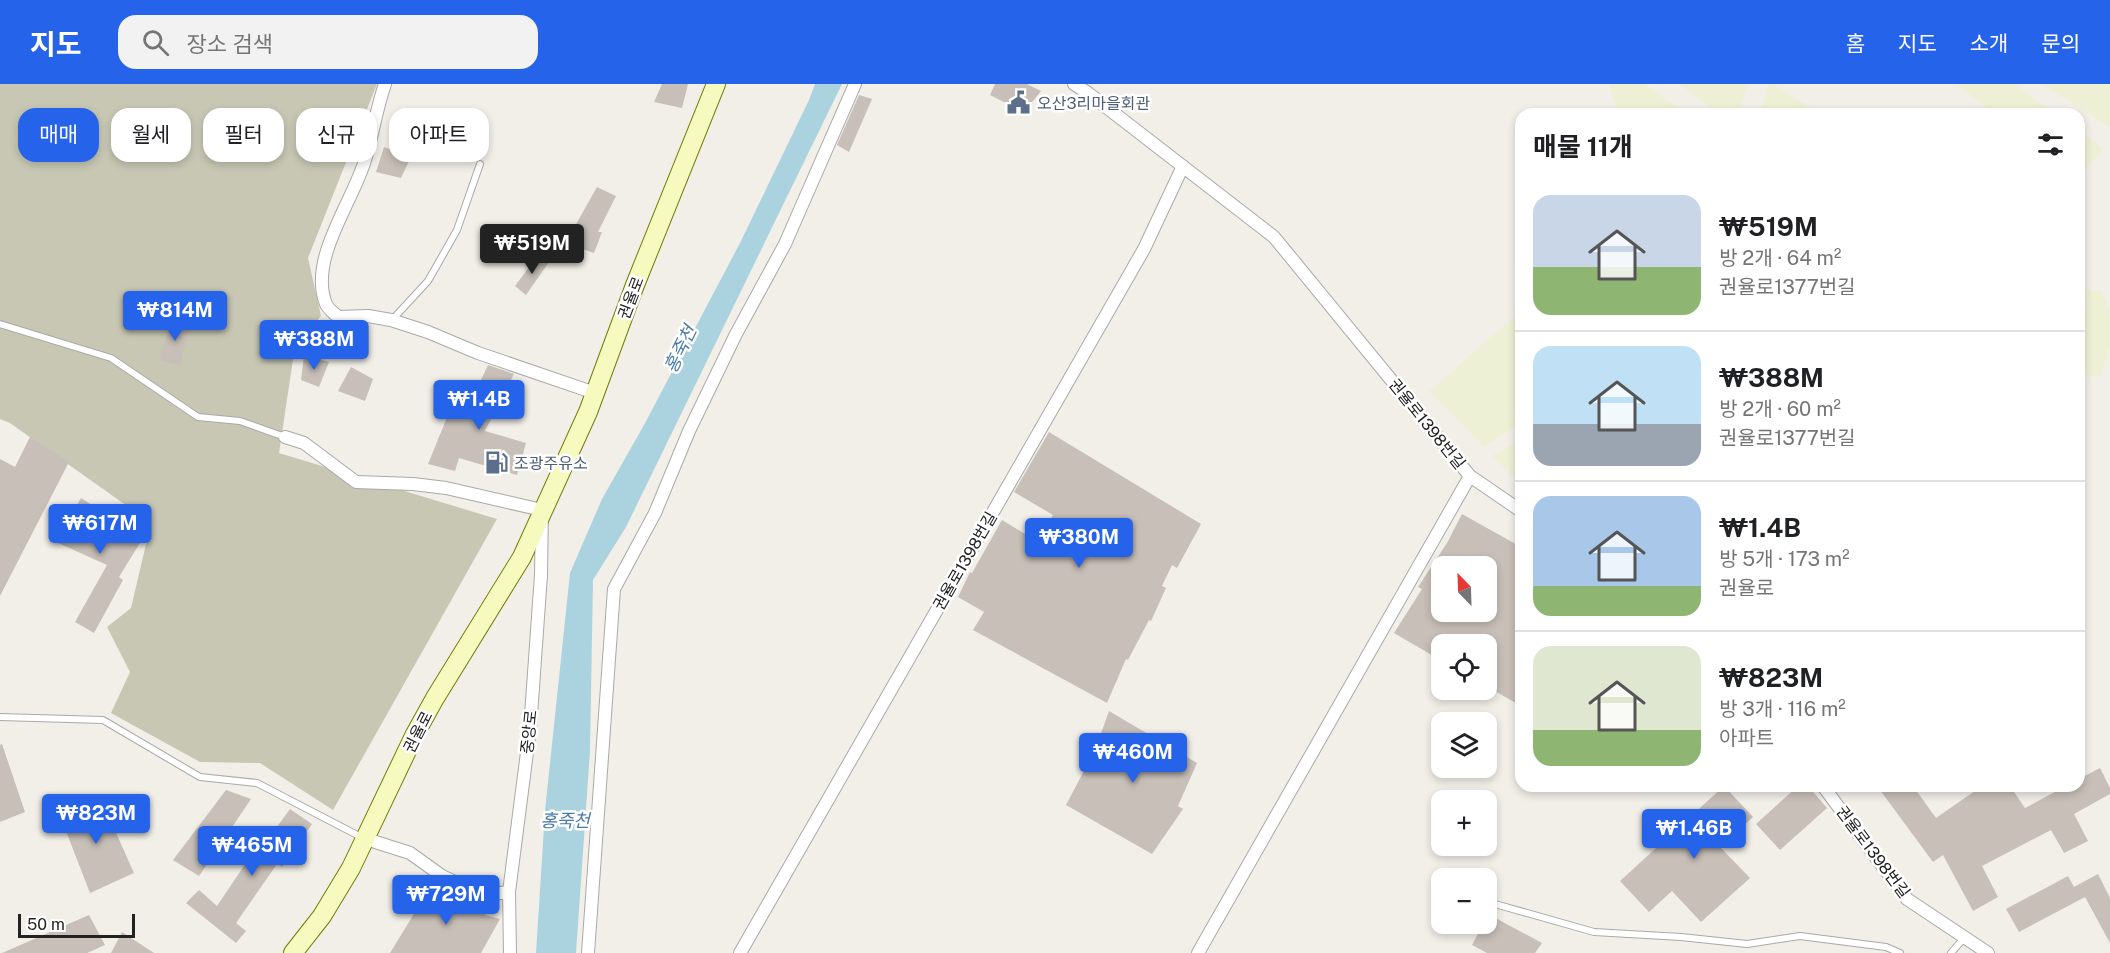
<!DOCTYPE html>
<html lang="ko">
<head>
<meta charset="utf-8">
<style>
	body { margin:0; font-family:"Public Sans","Noto Sans KR",sans-serif; background:#f2f2f2; color:#202124; height:100vh; display:flex; flex-direction:column; font-size:22px; white-space:nowrap }
	* { box-sizing:border-box; margin:0 }
	p { font-size:20px; color:#757577 }
	.icon { flex:none; width:33px; height:33px; fill:none; stroke:currentColor; stroke-width:2; stroke-linecap:round; stroke-linejoin:round }
	.map { position:relative; flex:1; overflow:hidden }
	.side { position:absolute; left:1515px; top:24px; width:570px; height:684px; display:flex; flex-direction:column; background:#fff; border-radius:18px; box-shadow:0 3px 9px #0003 }
	.side>* { flex:none }
	.top-card { position:absolute; left:18px; top:24px; width:570px; height:54px; display:flex; gap:12px }
	.needle { width:39px; rotate:337deg }
	.controls { position:absolute; left:1431px; top:472px; display:grid; gap:12px }
	.controls a { display:grid; place-items:center; width:66px; height:66px; border-radius:12px; background:#fff; box-shadow:0 3px 9px #0003; font-size:30px }
	.scale { position:absolute; left:18px; bottom:15px; width:117px; box-sizing:border-box; padding-left:6px; border:3px solid #222; border-top:0; font-size:16px; line-height:21px; white-space:nowrap; color:#222; -webkit-text-stroke:4px #fff; paint-order:stroke }
	.price { position:absolute; translate:-50% -51px; padding:0 14px; border-radius:6px; background:#2563eb; color:#fff; font-size:20px; line-height:39px; filter:drop-shadow(0 2px 3px #0008) }
	.price::after { content:''; position:absolute; left:50%; top:36px; width:18px; height:14px; margin-left:-9px; background:inherit; clip-path:polygon(0 0,100% 0,50% 100%) }
	.price.active { background:#222; color:#fff }
	ul { padding:0; list-style:none }
	li { display:flex; align-items:center; gap:18px; height:150px; padding:0 18px }
	li+li { border-top:2px solid #e0e0e0 }
	li span { display:grid; place-items:center; flex:none; width:168px; height:120px; border-radius:18px; color:#555 }
	li>.icon { margin-inline-start:auto }
	span .icon { width:72px; height:72px; fill:#fffc; stroke-width:1 }
	li b { font-size:26px }
	h2 { display:flex; justify-content:space-between; align-items:center; height:72px; padding:0 18px; font-size:26px }
	.pill { padding:0 21px; border-radius:18px; background:#fff; box-shadow:0 3px 9px #0003; font-size:21px; line-height:54px }
	.pill.active { background:#2563eb; color:#fff }
	header { display:flex; align-items:center; gap:36px; box-sizing:border-box; height:84px; padding:0 30px; background:#2563eb; color:#fff }
	header strong { font-size:28px }
	nav { display:flex; gap:33px; margin-inline-start:auto; font-size:21px }
	.search { width:420px; height:54px; background:#f2f2f2; display:flex; align-items:center; gap:15px; box-sizing:border-box; padding:0 21px; border-radius:18px; color:#757577; font-size:22px }
	.map>svg:first-child { display:block }
</style>
</head>
<body>
<header>
<strong>지도</strong>
<div class="search"><svg class="icon" aria-label="search" viewBox="0 0 24 24"><circle cx="10" cy="10" r="6"/><path d="M15 15l6 6"/></svg>장소 검색</div>
<nav><a>홈</a><a>지도</a><a>소개</a><a>문의</a></nav>
</header>
<div class="map">
<svg width="2110" height="869" viewBox="0 0 2110 869">
	<rect width="100%" height="100%" fill="#f2efe9"/>
	<path fill="#c7c7b4" d="M0 0H377L308 174 321 232 295 262 279 369 497 435 333 726 260 679 200 678 111 629 130 588 107 543 131 524 151 439 10 339 0 335Z"/>
	<path fill="#eef0d5" d="M1610 0H1644L1687 30H1619L1610 6Z
		M1679 0H1748L1738 30H1720Z
		M1768 0H1773L1820 30H1760Z
		M1955 0H2014L2056 30H1996Z
		M2041 0H2110V43Z
		M2079 47 2104 65 2081 90 2079 89Z
		M2079 206 2102 207 2110 225V264L2100 293 2079 292Z
		M1521 227V339L1484 363 1429 307Z
		M1521 354V400L1492 372Z"/>
	<path fill="#aad3df" d="M815 0H842L626 443 593 496 590 667 576 869H536L545 727 570 489 602 415 644 341 740 159 809 16Z"/>
	<path fill="#c7bfb8" fill-rule="evenodd" d="M662 0H688L682 24 654 18Z
		M995 0H1027L1041 7 1024 28 990 11Z
		M859 11 872 15 849 68 837 61Z
		M384 63 411 73 401 94 376 88Z
		M597 103 616 112 598 148H602L594 169 571 161 575 142Z
		M538 171 549 178 526 211 515 202Z
		M173 232 190 242 180 281 159 276Z
		M304 272 329 278 319 303 301 296Z
		M488 281 514 290 485 347 526 359 517 391 459 374 455 387 428 380 450 326 464 332Z
		M351 283 373 295 365 317 338 307Z
		M1049 348 1201 440 1177 484 1172 481 1162 502 1166 504 1151 537 1149 536 1128 576 1126 575 1107 619 973 546 984 528 958 513 970 488 972 489 1002 436 1038 458 1053 431 1014 408Z
		M30 353 69 378 0 512V375L15 383Z
		M81 414 143 454 119 493 123 496 94 549 75 538 107 481 56 458Z
		M1462 430 1521 463V622L1486 602V561H1442V577L1394 549 1422 505 1418 503 1447 459ZM1442 483H1486V528H1442Z
		M1109 627 1197 679 1178 722 1183 725 1152 770 1066 721 1095 666Z
		M2 660 25 728 0 738V661Z
		M2100 684 2110 704V710L2074 730 2088 757 2064 769 2051 746 1982 782 1998 813 1973 827 1943 771 1933 778 1877 702H1913L1936 734 1982 702H2010L2025 724 2066 702H2079V695Z
		M1724 702 1753 733 1720 763 1750 794 1701 838 1672 807 1649 828 1620 797Z
		M1798 702H1808L1827 724 1780 766 1756 740Z
		M226 706 251 715 199 792 173 776Z
		M100 713 134 789 90 809 59 729Z
		M290 725 312 740 282 783 277 780 236 839 246 847 236 859 186 819 199 806 217 822 250 773 253 776Z
		M2098 790 2110 814V859L2085 813 2019 848 2006 825 2068 792 2074 803Z
		M434 797 465 816 489 825 485 831 500 835 481 869H390Z
		M1488 830 1542 859 1535 869H1487L1472 861 1483 840H1486Z
		M89 831 105 861 87 869H2Z
		M122 848 154 869H111Z"/>
	<g fill="none" stroke-linecap="round" stroke-linejoin="round">
		<defs>
			<path id="service" d="M392 236 428 197 457 146 480 80
				M0 240 111 274 198 333 240 337 285 353
				M0 633 103 636 200 693 257 699 363 754
				M1495 820 1594 848 1681 853 1747 860 1800 852 1886 863 1900 869
				M1951 869 1964 854"/>
			<path id="minor" d="M385 0C376 26 373 50 365 76 353 118 308 175 326 220 328 225 334 229 338 233L368 232 391 236 428 248 478 269 595 309
				M1074 0 1088 9 1274 153 1470 392 1521 427
				M285 353 304 359 356 398 413 400 446 404 542 426 541 491 530 645 509 808 510 869
				M1823 702 1907 815 1988 869
				M366 755 410 769 442 792 483 811 509 808
				M588 869 614 505 655 429 689 347 736 250 785 160 855 0
				M740 869 1144 165 1183 82
				M1198 869 1470 392"/>
			<path id="secondary" d="M293 869 322 832 351 784 415 650 435 614 522 473 588 328 635 201 716 0"/>
		</defs>
		<use href="#service" stroke="#a9a9a9" stroke-width="8"/>
		<use href="#minor" stroke="#a9a9a9" stroke-width="14"/>
		<use href="#secondary" stroke="#707d05" stroke-width="20"/>
		<use href="#service" stroke="#fff" stroke-width="6"/>
		<use href="#minor" stroke="#fff" stroke-width="12"/>
		<use href="#secondary" stroke="#f7fabf" stroke-width="18"/>
	</g>
	<defs>
		<symbol id="civic-bare" viewBox="-9 -9 18 18"><path d="M-.6-6.5H3V-4.5H.6V-3L4-1V1h2V6H-6V1h2V-1L-.6-3ZM-1.2 2.5V6h2.4V2.5Z" fill="#5c6f8a" stroke="#fff" stroke-width="2.5" paint-order="stroke"/></symbol>
		<symbol id="fuel-bare" viewBox="-9 -9 18 18"><path d="M-5.5-6h7V0h2V4h1.3V-2.5L3-4.5l.8-.8L6-3V5H2.5V1h-1V6h-7ZM-4.2-4.7v3.2H.2V-4.7Z" fill="#5c6f8a" stroke="#fff" stroke-width="2.5" paint-order="stroke"/></symbol>
	</defs>
	<g fill-rule="evenodd">
		<use href="#civic-bare" x="1002" y="2" width="33" height="33"/>
		<use href="#fuel-bare" x="480" y="362" width="33" height="33"/>
	</g>
	<g text-anchor="middle" dominant-baseline="central" stroke-width="5" stroke-linejoin="round" paint-order="stroke">
		<g font-size="16" fill="#4e5e75" stroke="#fff" text-anchor="start">
			<text x="1037" y="19">오산3리마을회관</text>
			<text x="514" y="379">조광주유소</text>
		</g>
		<g font-size="16" fill="#222" stroke="#fff">
			<text transform="translate(631 214) rotate(-69)">권율로</text>
			<text transform="translate(1427 340) rotate(51)">권율로1398번길</text>
			<text transform="translate(965 477) rotate(-60)">권율로1398번길</text>
			<text transform="translate(418 648) rotate(-63)">권율로</text>
			<text transform="translate(529 648) rotate(-84)">중앙로</text>
			<text transform="translate(1873 768) rotate(53)">권율로1398번길</text>
		</g>
		<g font-size="18" font-style="italic" fill="#4a7aab" stroke="#fff">
			<text transform="translate(680 265) rotate(-64)">홍죽천</text>
			<text x="565" y="736">홍죽천</text>
		</g>
	</g>
</svg>
<div class="controls">
<a><svg class="needle" viewBox="-14 -14 28 28"><path d="M0-13l5 13h-10z" fill="#e53935"/><path d="M0 13l5-13h-10z" fill="#757577"/></svg></a>
<a><svg class="icon" aria-label="locate" viewBox="0 0 24 24"><circle cx="12" cy="12" r="6"/><path d="M12 2v4M12 18v4M2 12h4M18 12h4"/></svg></a>
<a><svg class="icon" aria-label="layers" viewBox="0 0 24 24"><path d="M12 4l9 5-9 5-9-5zM3 14l9 5 9-5"/></svg></a>
<a>+</a>
<a>−</a>
</div>
<div class="scale">50 m</div>
<b class="price active" style="left:532px;top:191px">₩519M</b>
<b class="price" style="left:175px;top:258px">₩814M</b>
<b class="price" style="left:314px;top:287px">₩388M</b>
<b class="price" style="left:479px;top:347px">₩1.4B</b>
<b class="price" style="left:100px;top:471px">₩617M</b>
<b class="price" style="left:1079px;top:485px">₩380M</b>
<b class="price" style="left:1133px;top:700px">₩460M</b>
<b class="price" style="left:96px;top:761px">₩823M</b>
<b class="price" style="left:1694px;top:776px">₩1.46B</b>
<b class="price" style="left:252px;top:793px">₩465M</b>
<b class="price" style="left:446px;top:842px">₩729M</b>
<div class="top-card">
<a class="pill active">매매</a>
<a class="pill">월세</a>
<a class="pill">필터</a>
<a class="pill">신규</a>
<a class="pill">아파트</a>
</div>
<section class="side">
<h2>매물 11개<svg class="icon" aria-label="filters" viewBox="0 0 24 24"><path d="M4 7h16M4 17h16"/><circle cx="9" cy="7" r="2"/><circle cx="15" cy="17" r="2"/></svg></h2>
<ul>
<li><span style="background:linear-gradient(#c9d6e8 60%,#8fb573 0)"><svg class="icon" aria-label="home" viewBox="0 0 24 24"><path d="M3 11l9-7 9 7M6 9v11h12V9"/></svg></span><div><b>₩519M</b><p>방 2개 · 64 m²</p><p>권율로1377번길</p></div></li>
<li><span style="background:linear-gradient(#bfe0f5 65%,#9aa5b1 0)"><svg class="icon" aria-label="home" viewBox="0 0 24 24"><path d="M3 11l9-7 9 7M6 9v11h12V9"/></svg></span><div><b>₩388M</b><p>방 2개 · 60 m²</p><p>권율로1377번길</p></div></li>
<li><span style="background:linear-gradient(#a9c7e8 75%,#8fb573 0)"><svg class="icon" aria-label="home" viewBox="0 0 24 24"><path d="M3 11l9-7 9 7M6 9v11h12V9"/></svg></span><div><b>₩1.4B</b><p>방 5개 · 173 m²</p><p>권율로</p></div></li>
<li><span style="background:linear-gradient(#dfe7d0 70%,#8fb573 0)"><svg class="icon" aria-label="home" viewBox="0 0 24 24"><path d="M3 11l9-7 9 7M6 9v11h12V9"/></svg></span><div><b>₩823M</b><p>방 3개 · 116 m²</p><p>아파트</p></div></li>
</ul>
</section>
</div>
</body>
</html>
